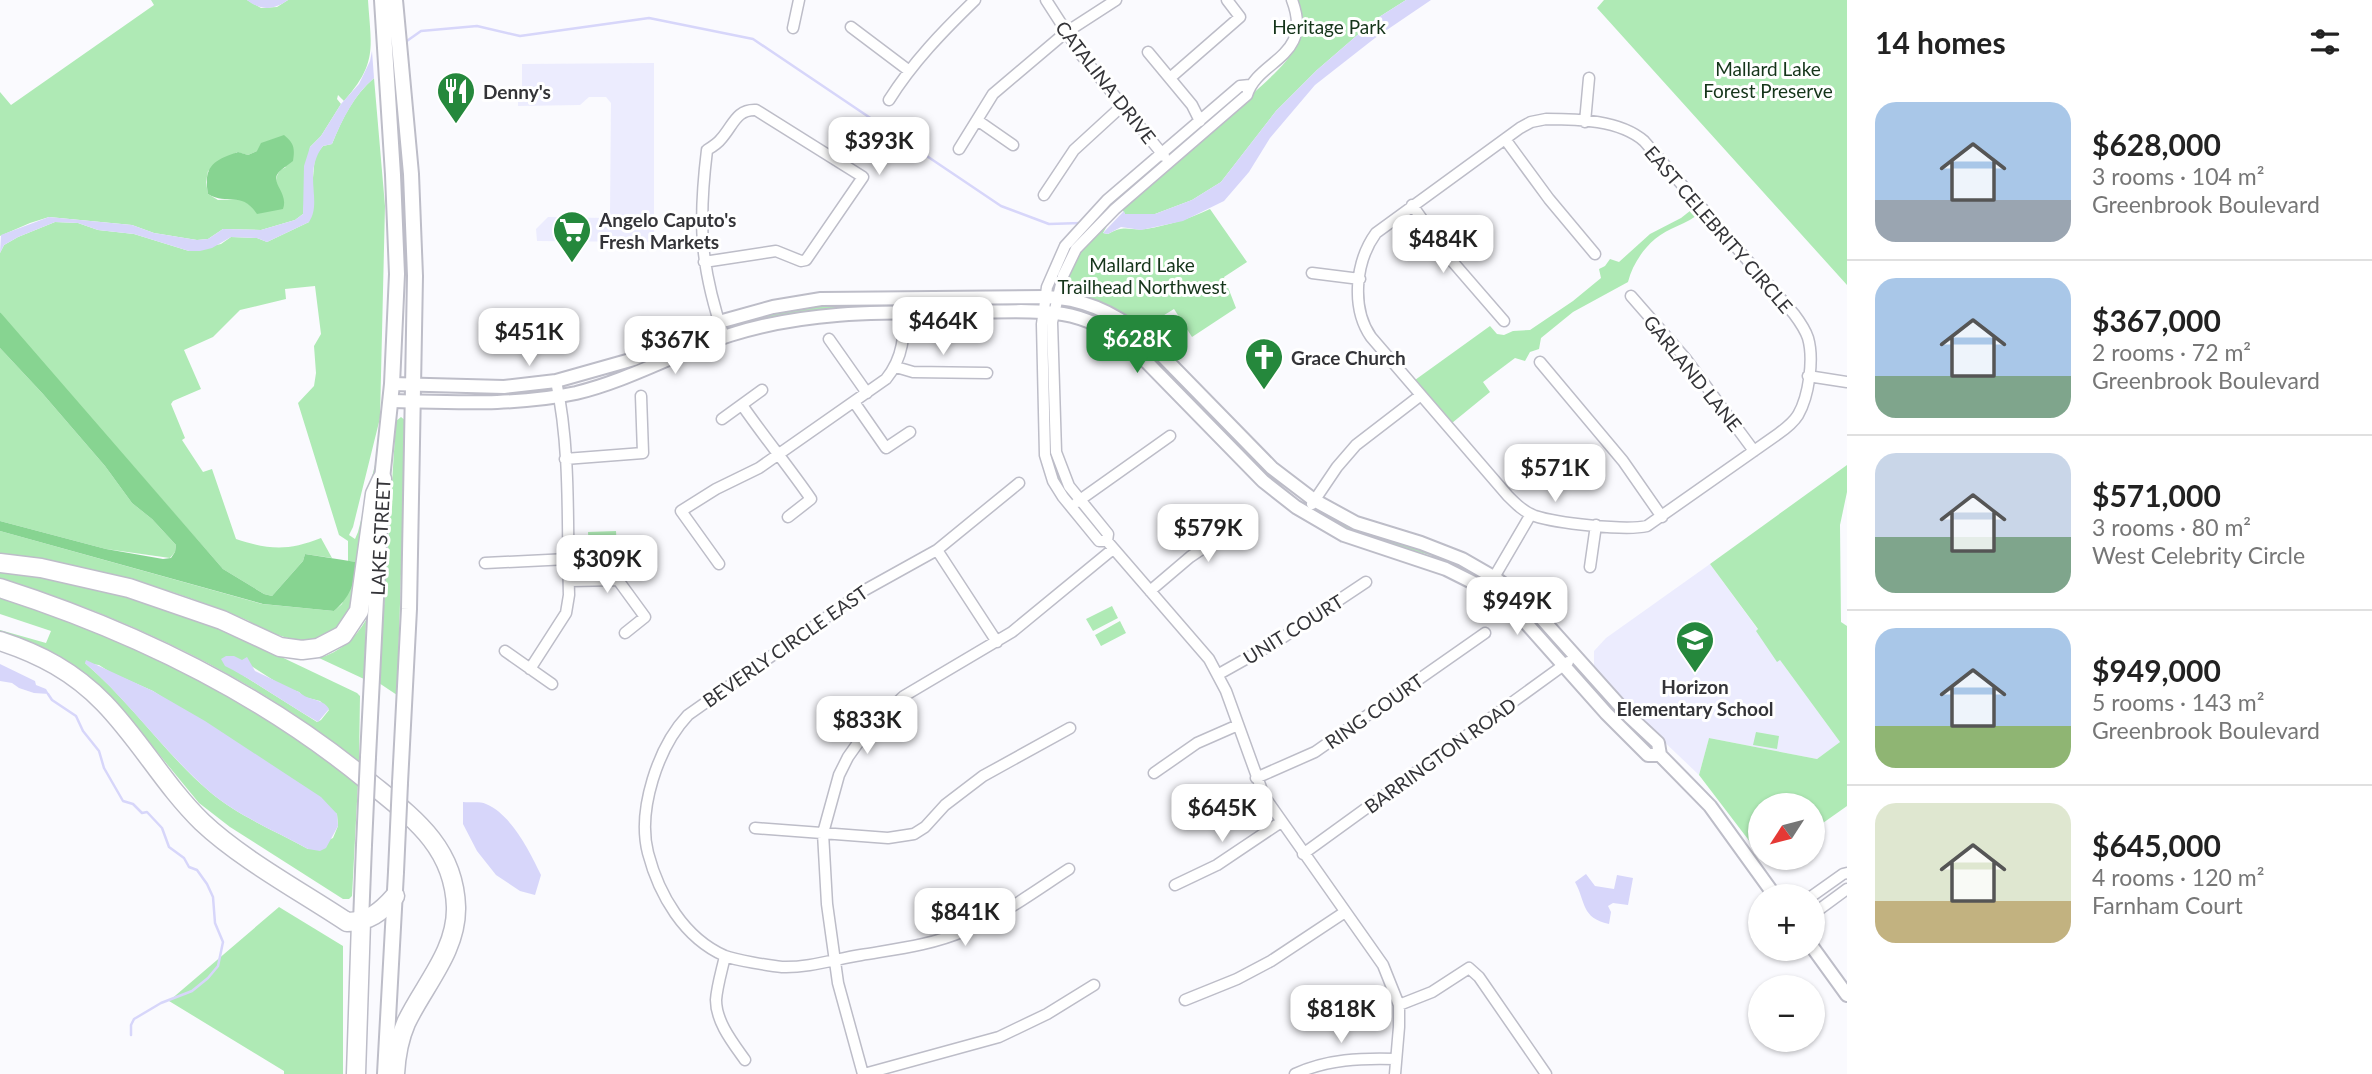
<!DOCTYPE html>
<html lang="en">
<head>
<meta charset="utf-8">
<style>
	body { margin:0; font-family:Lato,sans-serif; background:#f6f6f6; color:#222; height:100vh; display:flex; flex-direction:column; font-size:26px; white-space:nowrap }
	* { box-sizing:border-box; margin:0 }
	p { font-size:23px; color:#767676 }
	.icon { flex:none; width:38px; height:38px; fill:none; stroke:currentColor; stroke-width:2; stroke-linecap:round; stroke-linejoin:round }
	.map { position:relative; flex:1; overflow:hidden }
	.details { display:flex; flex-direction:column; background:#fff; width:525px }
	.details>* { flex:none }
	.needle { width:46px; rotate:234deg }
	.buttons { position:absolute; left:1748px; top:793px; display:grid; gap:14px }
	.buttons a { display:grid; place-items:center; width:77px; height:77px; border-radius:50%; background:#fff; box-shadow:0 2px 5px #0004; font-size:35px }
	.price { position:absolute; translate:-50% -60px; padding:0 16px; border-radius:14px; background:#fff; color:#222; font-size:23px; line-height:46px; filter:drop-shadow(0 2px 4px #0008) }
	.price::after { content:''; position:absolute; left:50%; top:42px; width:21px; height:16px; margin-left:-10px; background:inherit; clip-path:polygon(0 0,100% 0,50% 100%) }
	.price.active { background:#25883c; color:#fff }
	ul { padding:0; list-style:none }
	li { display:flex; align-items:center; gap:21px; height:175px; padding:0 28px }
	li+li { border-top:2px solid #e0e0e0 }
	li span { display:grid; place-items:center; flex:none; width:196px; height:140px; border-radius:21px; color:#555 }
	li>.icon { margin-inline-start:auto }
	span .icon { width:84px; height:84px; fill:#fffc; stroke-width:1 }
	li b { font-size:30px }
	h2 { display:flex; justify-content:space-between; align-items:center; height:84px; padding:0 28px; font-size:30px }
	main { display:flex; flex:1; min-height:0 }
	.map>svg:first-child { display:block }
</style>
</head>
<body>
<main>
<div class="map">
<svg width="1847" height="1074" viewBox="0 0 1847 1074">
	<rect width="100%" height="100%" fill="#fafafe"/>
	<path fill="#ececfe" d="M654 63V242L537 241 536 229 548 217 605 218 610 214 611 103 606 97H589L580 105 518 106V89L522 88V64Z
		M1710 564 1840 742 1817 759 1709 738 1699 775 1634 713 1594 668V651L1606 638Z"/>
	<path fill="#afeab5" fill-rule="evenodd" d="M151 0H247L261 8 277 7 288 0H368C371 47 378 63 344 101L338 95 337 99 341 104 321 136 310 147 303 214 295 220 261 230 223 229 208 239 197 240 154 233 132 225 49 217 30 223 0 236V92L11 105 154 5ZM257 151 286 167C278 171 276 175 276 184L251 206 242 199 218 200 208 194 206 182 208 171 237 152 248 155Z
		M1298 0H1406L1376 19 1317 70 1276 111 1221 182 1192 200 1155 214H1125L1120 206C1164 171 1207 135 1248 98 1266 81 1288 64 1299 42 1306 28 1302 14 1298 0Z
		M1604 0H1847V285L1597 8Z
		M374 78 385 206 380 418 353 527 349 535 355 539 358 532 376 461 358 587C348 630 321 650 278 635 268 632 256 629 249 621 170 587 86 565 0 554V531L262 604 334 611 342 604 356 562 348 561V541L339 535 298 403 314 386 316 373 314 346 321 334 315 286 285 289 286 299 240 310 213 337 184 350 201 389 173 401 171 404 185 438 182 440 203 472 212 469 236 539C270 550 288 551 321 538L332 558 305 554 303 561 272 596 264 594 223 569 5 320 0 312V253L4 245 18 237 55 222 78 223 98 230 134 234 189 251 221 244 231 237 257 238 267 242 309 222 315 156 323 146 332 144C342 119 354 95 374 78Z
		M1695 207 1700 213C1687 224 1668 228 1655 239 1642 250 1632 266 1628 282L1573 312 1541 338 1539 349 1530 352 1525 361 1515 358 1483 382 1490 392 1452 423 1415 380 1490 326 1497 334 1504 335 1513 331 1530 330 1573 301 1601 278 1599 269 1605 266 1610 259 1619 262 1650 234 1681 218Z
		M1210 209 1247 262 1224 277 1236 308 1192 337 1174 309 1143 328 1098 302 1069 292C1062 271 1079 252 1093 236L1095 238 1107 226 1103 233 1108 234C1126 224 1128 231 1146 229 1169 225 1189 219 1210 209Z
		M882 302 881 307C831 308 785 314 737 327L736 322 792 308 832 303Z
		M1134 341 1171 372 1262 465 1221 431Z
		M0 348 43 394 105 466 132 503 152 519 176 545 175 552 170 558 106 549 0 521Z
		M1047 367C1052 408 1045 454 1068 491L1067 493C1041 467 1048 403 1047 367Z
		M401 417 406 421 397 695 379 683 396 421Z
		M1847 465V492L1840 525 1841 622 1847 626V806L1813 830V805H1760V855L1699 775 1709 738 1817 759 1840 742 1780 660 1777 662 1756 631 1758 629 1710 564Z
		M1327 514 1367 532 1443 558 1389 545 1358 535 1324 519Z
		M616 531 617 548 589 549 588 532Z
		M617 552 618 565 589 566V553Z
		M0 572C67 580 134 595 197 620 251 641 304 668 357 693L360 696 359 762C252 676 130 619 0 578ZM242 660 284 687 299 692 304 697 320 701 329 710 321 720 317 722 244 676Z
		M1506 592 1528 610 1560 644 1556 648 1528 616 1503 597Z
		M0 598C126 631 253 706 358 782L352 896 349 899H343L230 827 199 803 120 707 83 672 50 652 0 632V630L46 643 51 631 0 614ZM85 663 99 665 110 672 153 691 337 814 338 826 333 838 308 849C276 831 238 816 210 792 164 753 131 702 85 663Z
		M1112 606 1118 618 1093 631 1086 619Z
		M366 620 364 679 319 658C340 652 355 639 366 620Z
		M1120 621 1126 633 1101 646 1095 635Z
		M1756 732 1779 736 1777 749 1753 745Z
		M279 907 343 946V1074H284V1071L169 1001Z"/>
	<path fill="#87d491" d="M284 135C294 143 295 148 293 161 289 164 283 168 279 172 269 183 289 192 283 209L257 214C241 190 228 206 208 194 203 166 214 160 238 152L248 155 257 151 261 143Z
		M0 312 223 569 264 594 272 596 303 561 305 554 356 562C355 584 350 597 334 611L263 604 0 531V521L106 549 163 559 171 558 175 552 176 545 152 519 132 503 105 466 43 394 0 348Z"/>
	<path fill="#d7d6fa" d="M247 0H288C274 10 261 11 247 0Z
		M1406 0H1431L1375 38 1315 85 1270 138 1249 172 1224 201 1183 221 1141 230 1121 227 1108 234 1103 233 1124 211 1125 214H1155L1192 200 1221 182 1276 111 1317 70 1376 19Z
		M372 51 374 78C354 95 342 120 332 144L323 146C302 174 323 201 309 222L267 242 257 238 231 237 212 248 200 251H189L134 234 98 230 78 223 55 222 18 237 4 245 0 253 1 235 49 217 132 225 154 233 197 240 208 239 223 229 261 230 295 220 303 214 304 166 310 147 321 136 341 104 359 84 370 61Z
		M226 656H234L242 660 247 657 255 671 299 692C308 701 323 698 329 709L318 722C286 704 257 682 225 666L221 659Z
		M86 660 153 691 205 721 321 797 337 814 338 826 326 848 320 851 308 849C276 831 238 816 210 792 164 752 130 702 85 663Z
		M0 664 35 681 36 685 46 689 49 694 34 693 19 688 12 683 0 681Z
		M463 802C470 803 480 801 486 804 511 814 530 852 541 875L535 895 520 891 496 875 477 851 463 824Z
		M1586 874 1595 886 1614 889 1617 875 1633 878 1628 905 1613 903 1608 906 1611 912 1609 924C1581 918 1586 902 1575 882Z"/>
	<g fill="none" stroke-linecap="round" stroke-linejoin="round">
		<path stroke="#d7d6fa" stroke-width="2.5" d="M404 43 421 31 477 26 520 36 649 18 753 39 1001 206 1049 224 1081 223
			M48 694 52 700 76 716 83 731 99 751 104 768 123 801 133 804 142 813 147 812 162 828 169 847 184 858 189 867 197 870 207 884 213 897 215 923 223 942 218 966 208 978 192 991 161 1003 134 1019 131 1025V1035"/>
		<defs>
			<path id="street" d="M1046 0 1082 56 1164 156
				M1292 0C1314 58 1258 59 1247 95L1115 209 1076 249 1063 276 1052 322 1056 452 1069 486 1108 534 1107 541 1209 659 1226 691 1264 796 1383 965 1399 1005V1027L1395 1074
				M851 27 908 70
				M793 28 799 0
				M1148 52 1192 105 1200 121
				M1170 78 1240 17 1227 0
				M889 100C913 62 942 32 975 0
				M1546 119C1578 119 1620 120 1644 141L1794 314C1800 322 1805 329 1808 338 1814 359 1809 396 1798 415 1793 423 1785 429 1778 434L1647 526C1625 531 1556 523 1535 516 1524 512 1516 504 1508 496L1371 337C1351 308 1355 262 1376 233L1520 128 1531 122Z
				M977 120 1013 145
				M1585 122 1589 78
				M1505 139 1549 199 1595 254
				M959 149 993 94 1065 33 1116 0
				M1044 195 1074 150 1122 106
				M1412 205 1452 261 1504 321
				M704 262 776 251 801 261 806 260 863 177 756 110C736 109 733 126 721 139 718 143 712 147 707 150 698 224 700 266 724 337
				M1312 273 1360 279
				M1631 296 1686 359 1754 451
				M829 339 867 393
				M1540 362 1623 461 1662 517
				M896 367 913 372 987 373
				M1808 376 1847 382
				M854 402 886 448 910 432
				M742 405C764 437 789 467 811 499L788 517
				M722 419 762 390
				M565 459 643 453 641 396
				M1019 483 937 550 865 590 688 715C658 747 637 810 648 853 659 895 684 938 725 956 735 960 771 966 782 967 808 968 836 959 861 955 896 949 932 945 964 931 1002 916 1035 891 1069 869
				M1077 502 1170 436
				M1312 504 1337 467 1356 445 1421 395
				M1107 541H1099L1063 497 1053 481 1045 455 1042 324 1047 287 1065 246 1107 200 1240 86 1250 85
				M937 550 997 642
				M485 563 568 559
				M719 564 681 511 716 489 759 468 886 379C904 357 904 335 904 307
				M1590 567 1596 525
				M569 581 618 580 645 617 625 633
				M1150 591 1190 557 1249 517
				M1486 591 1531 514
				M505 651 552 684
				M530 669 566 613 569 595C567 525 571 450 556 381
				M1219 674 1276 642 1366 582
				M1154 773 1197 743 1238 725
				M1256 778 1315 752 1485 633
				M755 828 888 838 914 834 925 827 945 805 983 776 1070 728
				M1303 854 1568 662
				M1175 885 1217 865 1281 822
				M1812 896 1843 874 1847 873
				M1813 914 1847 889
				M725 956C722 970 717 986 716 1000 716 1022 733 1043 745 1060
				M1185 1000 1237 979 1271 961 1345 912
				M1399 1005 1432 992 1469 968 1479 977 1546 1074
				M863 1074 838 983 827 904 823 833 839 775 848 757 865 733 904 696 1012 632 1113 549
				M864 1074 999 1037 1047 1014 1094 985
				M1295 1074C1328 1059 1361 1058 1396 1059"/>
			<path id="secondary" d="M392 384 504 387 556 381 634 359 719 322 773 307 821 299 1046 297C1082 298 1115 313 1143 336L1272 468 1314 500 1356 523 1421 543 1462 559 1495 578 1526 601 1629 716 1658 743 1660 755 1710 806 1775 896
				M390 401C452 402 515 406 576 393 630 380 677 352 730 335 808 310 886 312 967 312 998 312 1032 309 1063 314 1087 318 1110 330 1130 345L1263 481 1296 507 1344 535 1446 569 1472 582 1518 614 1606 713 1648 755H1660
				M1813 948 1847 995"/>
			<path id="primary" d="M395 0 411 174 415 276 409 609 400 783
				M368 757 382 479 392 384 397 274 393 175 382 0
				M361 922 364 845
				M385 1074 396 872"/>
			<path id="highway" d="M0 563 41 568 129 588 222 620 280 647 302 650 318 648 343 635 359 611 375 494 382 479
				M0 588C134 631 260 692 369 782 412 817 454 846 456 907 457 951 424 985 406 1023 399 1039 396 1056 395 1074
				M0 641C40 654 74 672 104 703 140 740 165 786 202 822 241 859 302 892 347 922 369 922 381 912 395 896
				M356 1074 361 922"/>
		</defs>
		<use href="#street" stroke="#bdbdc8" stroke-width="13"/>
		<use href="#secondary" stroke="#bdbdc8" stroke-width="16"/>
		<use href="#primary" stroke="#bdbdc8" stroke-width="18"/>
		<use href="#highway" stroke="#bdbdc8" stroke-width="21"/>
		<use href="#street" stroke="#fff" stroke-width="10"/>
		<use href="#secondary" stroke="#fff" stroke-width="12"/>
		<use href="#primary" stroke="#fff" stroke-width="14"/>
		<use href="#highway" stroke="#fff" stroke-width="18"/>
		<defs>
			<path id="primary-bridge" d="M364 845 368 757
				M396 872 400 783"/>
		</defs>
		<use href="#primary-bridge" stroke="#bdbdc8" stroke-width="18" stroke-linecap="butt"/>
		<use href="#primary-bridge" stroke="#fff" stroke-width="14"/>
	</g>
	<defs>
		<symbol id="restaurant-pin" viewBox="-11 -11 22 30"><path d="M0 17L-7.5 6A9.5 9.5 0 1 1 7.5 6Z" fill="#25883c" stroke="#fff"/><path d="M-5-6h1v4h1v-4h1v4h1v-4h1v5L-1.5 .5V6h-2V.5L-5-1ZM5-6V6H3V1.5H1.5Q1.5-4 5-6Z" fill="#fff"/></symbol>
		<symbol id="supermarket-pin" viewBox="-11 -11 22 30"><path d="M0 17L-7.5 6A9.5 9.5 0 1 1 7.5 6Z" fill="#25883c" stroke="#fff"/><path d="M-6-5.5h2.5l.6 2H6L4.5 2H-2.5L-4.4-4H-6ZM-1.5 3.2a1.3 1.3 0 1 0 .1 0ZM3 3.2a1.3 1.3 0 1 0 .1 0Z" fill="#fff"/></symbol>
		<symbol id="church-pin" viewBox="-11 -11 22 30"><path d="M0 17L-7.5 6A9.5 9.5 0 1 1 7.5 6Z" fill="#25883c" stroke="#fff"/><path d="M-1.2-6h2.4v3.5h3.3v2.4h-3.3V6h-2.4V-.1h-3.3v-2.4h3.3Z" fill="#fff"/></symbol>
		<symbol id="school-pin" viewBox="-11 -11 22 30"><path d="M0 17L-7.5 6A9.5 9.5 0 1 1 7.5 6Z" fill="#25883c" stroke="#fff"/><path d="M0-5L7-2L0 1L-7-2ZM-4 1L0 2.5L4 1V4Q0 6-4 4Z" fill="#fff"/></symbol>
	</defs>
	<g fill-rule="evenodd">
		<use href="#restaurant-pin" x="434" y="69" width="44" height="60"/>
		<use href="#supermarket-pin" x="550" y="208" width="44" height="60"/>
		<use href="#church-pin" x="1242" y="335" width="44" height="60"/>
		<use href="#school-pin" x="1673" y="618" width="44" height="60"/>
	</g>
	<g text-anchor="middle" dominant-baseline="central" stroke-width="6" stroke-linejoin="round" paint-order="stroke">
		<g font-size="19" fill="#15351a" stroke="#fff">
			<text x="1329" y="26">Heritage Park</text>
			<text x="1768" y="68">Mallard Lake<tspan x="1768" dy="22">Forest Preserve</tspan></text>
			<text x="1142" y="264">Mallard Lake<tspan x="1142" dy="22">Trailhead Northwest</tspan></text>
		</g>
		<g font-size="19" fill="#343438" stroke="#fff">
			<text transform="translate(1106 82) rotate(52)">CATALINA DRIVE</text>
			<text transform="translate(1719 229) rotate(49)">EAST CELEBRITY CIRCLE</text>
			<text transform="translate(1693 373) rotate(51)">GARLAND LANE</text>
			<text transform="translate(380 537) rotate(-87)">LAKE STREET</text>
			<text transform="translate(1293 629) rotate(-32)">UNIT COURT</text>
			<text transform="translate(785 646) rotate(-35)">BEVERLY CIRCLE EAST</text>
			<text transform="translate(1374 711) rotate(-35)">RING COURT</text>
			<text transform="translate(1440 755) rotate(-36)">BARRINGTON ROAD</text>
		</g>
		<g font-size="19" font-weight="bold" fill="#343438" stroke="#fff" text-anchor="start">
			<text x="483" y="91">Denny's</text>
			<text x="599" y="219">Angelo Caputo's<tspan x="599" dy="22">Fresh Markets</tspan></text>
			<text x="1291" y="357">Grace Church</text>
			<text x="1695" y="686" text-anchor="middle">Horizon<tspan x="1695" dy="22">Elementary School</tspan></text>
		</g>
	</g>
</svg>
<div class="buttons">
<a><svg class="needle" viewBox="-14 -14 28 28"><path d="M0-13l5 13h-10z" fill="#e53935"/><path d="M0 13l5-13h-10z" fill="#767676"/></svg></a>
<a>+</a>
<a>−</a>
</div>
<b class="price" style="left:879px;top:177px">$393K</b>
<b class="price" style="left:1443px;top:275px">$484K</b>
<b class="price" style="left:943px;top:357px">$464K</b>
<b class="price" style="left:529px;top:368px">$451K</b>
<b class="price active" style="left:1137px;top:375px">$628K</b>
<b class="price" style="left:675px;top:376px">$367K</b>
<b class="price" style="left:1555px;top:504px">$571K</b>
<b class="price" style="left:1208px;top:564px">$579K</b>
<b class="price" style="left:607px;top:595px">$309K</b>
<b class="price" style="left:1517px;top:637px">$949K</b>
<b class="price" style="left:867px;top:756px">$833K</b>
<b class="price" style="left:1222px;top:844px">$645K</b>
<b class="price" style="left:965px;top:948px">$841K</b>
<b class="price" style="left:1341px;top:1045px">$818K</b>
</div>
<section class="details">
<h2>14 homes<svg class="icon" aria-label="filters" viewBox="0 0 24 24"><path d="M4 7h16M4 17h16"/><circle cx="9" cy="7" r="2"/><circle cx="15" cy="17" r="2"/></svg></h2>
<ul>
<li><span style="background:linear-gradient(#a9c7e8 70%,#9aa5b1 0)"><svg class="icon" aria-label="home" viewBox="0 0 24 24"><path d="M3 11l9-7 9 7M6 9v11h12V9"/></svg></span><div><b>$628,000</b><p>3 rooms · 104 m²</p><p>Greenbrook Boulevard</p></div></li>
<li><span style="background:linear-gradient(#a9c7e8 70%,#7fa58c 0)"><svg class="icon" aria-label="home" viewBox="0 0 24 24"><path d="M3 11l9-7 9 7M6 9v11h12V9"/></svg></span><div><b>$367,000</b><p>2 rooms · 72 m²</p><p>Greenbrook Boulevard</p></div></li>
<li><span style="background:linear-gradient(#c9d6e8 60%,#7fa58c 0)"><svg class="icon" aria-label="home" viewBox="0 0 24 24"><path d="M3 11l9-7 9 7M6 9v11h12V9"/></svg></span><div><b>$571,000</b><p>3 rooms · 80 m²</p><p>West Celebrity Circle</p></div></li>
<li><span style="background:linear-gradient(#a9c7e8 70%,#8fb573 0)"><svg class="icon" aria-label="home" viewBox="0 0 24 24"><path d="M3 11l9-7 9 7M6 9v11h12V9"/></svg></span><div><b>$949,000</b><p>5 rooms · 143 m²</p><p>Greenbrook Boulevard</p></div></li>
<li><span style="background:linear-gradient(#dfe7d0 70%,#c2b280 0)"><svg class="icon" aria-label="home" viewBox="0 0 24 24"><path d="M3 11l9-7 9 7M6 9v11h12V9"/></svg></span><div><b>$645,000</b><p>4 rooms · 120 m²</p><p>Farnham Court</p></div></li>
</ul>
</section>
</main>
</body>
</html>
